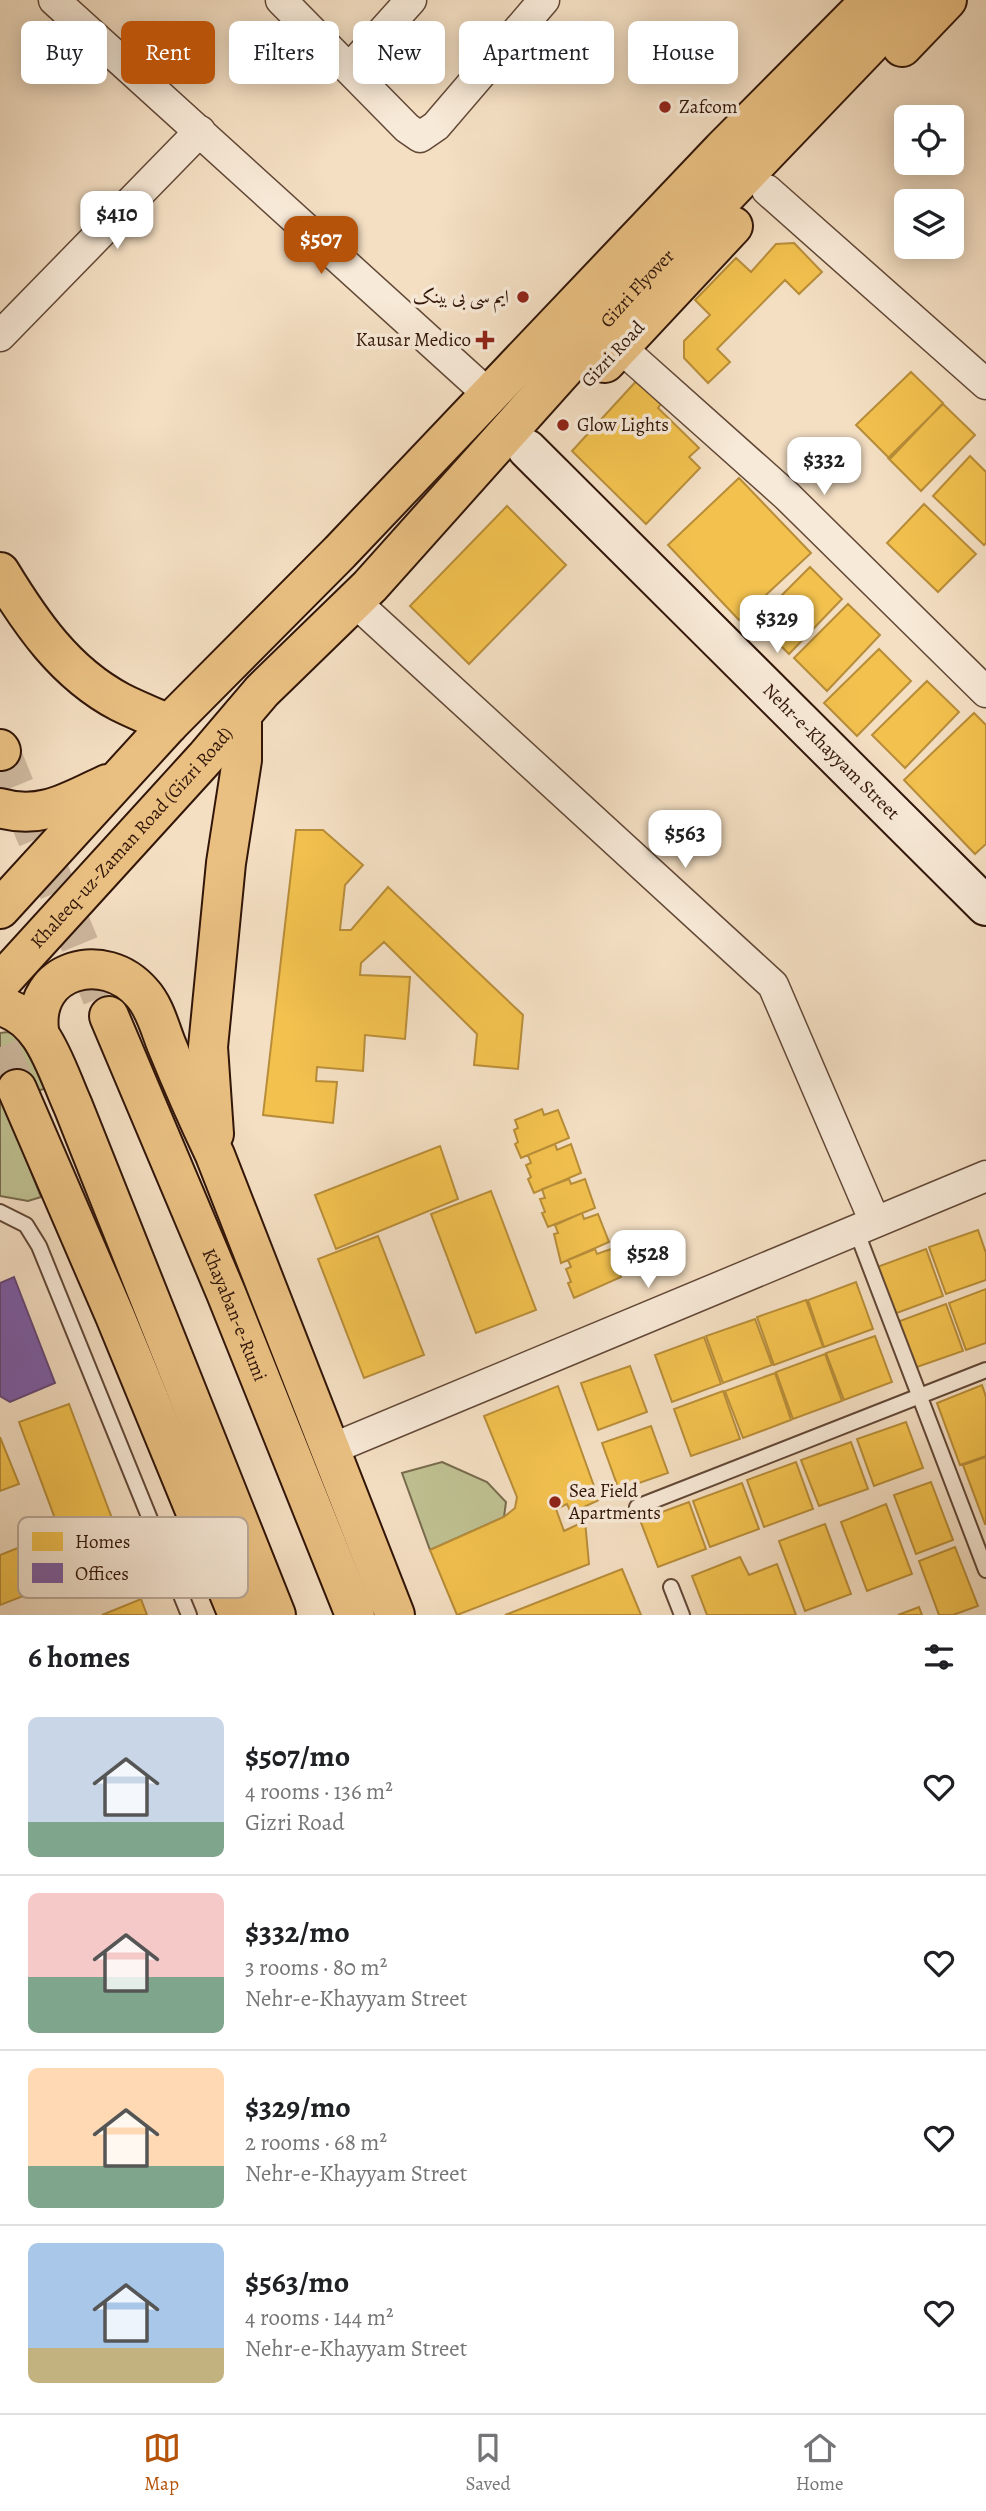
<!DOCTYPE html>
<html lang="en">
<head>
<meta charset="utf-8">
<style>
	body { margin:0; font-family:Alegreya,Amiri,serif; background:#f6f6f6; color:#202124; height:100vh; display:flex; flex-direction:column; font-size:26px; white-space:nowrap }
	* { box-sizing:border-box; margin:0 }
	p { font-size:23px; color:#757577 }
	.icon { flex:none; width:38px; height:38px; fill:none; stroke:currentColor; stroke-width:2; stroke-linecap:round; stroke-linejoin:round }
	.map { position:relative; height:1615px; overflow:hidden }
	.side { display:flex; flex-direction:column; background:#fff; flex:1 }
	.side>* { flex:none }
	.top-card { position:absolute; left:21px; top:21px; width:945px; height:63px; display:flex; gap:14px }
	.controls { position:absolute; left:894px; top:105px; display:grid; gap:14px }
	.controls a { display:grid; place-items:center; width:70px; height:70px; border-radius:10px; background:#fff; box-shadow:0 4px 18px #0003; font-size:35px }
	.price { position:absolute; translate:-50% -60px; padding:0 16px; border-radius:14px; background:#fff; color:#222; font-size:23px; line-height:46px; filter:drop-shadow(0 2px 4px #0008) }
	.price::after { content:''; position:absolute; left:50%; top:42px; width:21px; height:16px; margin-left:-10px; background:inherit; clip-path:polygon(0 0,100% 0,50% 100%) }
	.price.active { background:#b45309; color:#fff }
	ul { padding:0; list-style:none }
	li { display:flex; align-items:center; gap:21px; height:175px; padding:0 28px }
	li+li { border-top:2px solid #e0e0e0 }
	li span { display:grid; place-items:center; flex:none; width:196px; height:140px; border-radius:10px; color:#555 }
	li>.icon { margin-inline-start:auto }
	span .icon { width:84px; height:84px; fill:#fffc; stroke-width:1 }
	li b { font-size:30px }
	h2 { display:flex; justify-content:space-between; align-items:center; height:84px; padding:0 28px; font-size:30px }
	.chip { padding:0 24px; border-radius:10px; background:#fff; box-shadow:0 4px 18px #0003; font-size:24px; line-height:63px }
	.chip.active { background:#b45309; color:#fff }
	.tabs { display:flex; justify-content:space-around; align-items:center; height:98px; border-top:2px solid #e0e0e0; background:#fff; font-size:19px; color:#757577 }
	.tabs a { display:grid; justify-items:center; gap:4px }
	.tabs .active { color:#b45309 }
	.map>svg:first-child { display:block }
</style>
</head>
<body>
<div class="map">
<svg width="986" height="1615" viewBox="0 0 986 1615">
	<rect width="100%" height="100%" fill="#f4dfc3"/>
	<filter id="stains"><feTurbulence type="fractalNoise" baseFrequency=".00286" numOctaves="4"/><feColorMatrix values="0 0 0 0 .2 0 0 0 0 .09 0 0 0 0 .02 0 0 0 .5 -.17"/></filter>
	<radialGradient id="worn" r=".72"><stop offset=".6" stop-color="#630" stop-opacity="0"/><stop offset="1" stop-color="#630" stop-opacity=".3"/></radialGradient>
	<path fill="#bfc192" stroke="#786b4d" stroke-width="2" d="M8 1032C31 1038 39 1067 50 1087L3 1102 41 1197 28 1201 0 1196V1033Z
		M442 1462 487 1482 506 1502 504 1517 430 1550 402 1473Z"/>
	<path fill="#f2c14e" stroke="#b88d39" stroke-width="2" d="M794 243 822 272 799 294 785 280 717 349 730 362 708 383 684 358V341L710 315 695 300 736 258 751 272 776 244Z
		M911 372 943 403 890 459 856 425Z
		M640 377 665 399 658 408 699 448 689 457 700 468 646 524 572 451Z
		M943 404 975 435 921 491 888 458Z
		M970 456 986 472V543L984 545 933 496Z
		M739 478 811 553 739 620 668 545Z
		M924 504 976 554 938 592 887 543Z
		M507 506 566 565 469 664 410 606Z
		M810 567 842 599 789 654 756 621Z
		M848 604 880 635 827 691 794 658Z
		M879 649 911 681 857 736 824 703Z
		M927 681 959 712 905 768 872 735Z
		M974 713 986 725V844L975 854 904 780Z
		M296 830H323L363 865 345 885 340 930H351L388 887 523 1015 518 1069 474 1065 477 1034 384 942 361 963 360 975 410 977 405 1039 365 1035 363 1071 317 1067 316 1081 337 1082 333 1123 263 1115Z
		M542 1109 544 1115 558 1110 569 1138 521 1158 515 1144 518 1142 514 1130 518 1128 515 1120Z
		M555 1144 557 1150 571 1144 581 1173 534 1193 528 1179 531 1177 526 1165 531 1163 528 1155Z
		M440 1146 458 1199 336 1249 315 1195Z
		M569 1179 571 1184 585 1179 595 1208 548 1227 542 1213 545 1212 540 1199 545 1198 542 1189Z
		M491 1191 536 1310 476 1333 431 1214Z
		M582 1213 584 1219 598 1214 609 1242 561 1263 554 1234 558 1233 555 1225Z
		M978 1230 986 1253V1280L946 1294 929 1247Z
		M378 1236 424 1355 364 1378 318 1259Z
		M595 1249 597 1254 611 1249 621 1277 574 1298 568 1283 571 1282 566 1269 571 1267 568 1260Z
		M926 1249 943 1296 894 1314 877 1267Z
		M856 1282 873 1329 824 1347 808 1300Z
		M986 1289V1343L966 1350 949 1303Z
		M806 1300 823 1347 774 1365 757 1317Z
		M946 1304 963 1351 914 1368 897 1322Z
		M755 1319 772 1365 723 1383 706 1336Z
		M875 1336 892 1382 844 1400 826 1353Z
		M704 1337 721 1384 672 1402 655 1355Z
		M825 1354 842 1401 793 1419 776 1372Z
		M630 1366 647 1412 598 1430 581 1383Z
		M775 1373 791 1420 743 1438 725 1391Z
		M982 1385 986 1397V1456L960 1465 937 1403Z
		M558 1386 599 1500 571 1513 567 1504 556 1509 564 1531 585 1521 589 1564 457 1615 430 1550 504 1517 515 1508 517 1497 484 1416Z
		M723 1391 740 1439 691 1456 674 1409Z
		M69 1404 116 1529 66 1548 19 1422Z
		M906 1422 923 1468 874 1486 857 1439Z
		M651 1426 668 1473 619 1490 602 1443Z
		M0 1437 19 1484 0 1491Z
		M851 1442 868 1489 819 1506 801 1460Z
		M986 1457V1524H985L963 1465Z
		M796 1462 813 1509 764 1527 747 1480Z
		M931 1482 953 1540 916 1554 894 1495Z
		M742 1483 759 1529 710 1547 693 1501Z
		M689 1502 706 1549 658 1567 640 1520Z
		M886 1504 912 1574 867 1591 841 1522Z
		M825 1524 851 1594 805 1611 779 1541Z
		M48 1536 65 1580 0 1605V1555Z
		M955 1547 978 1606 953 1615H939L919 1561Z
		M740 1557 749 1575 777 1564 796 1615H707L692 1576Z
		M622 1569 641 1615H505Z
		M141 1599 147 1615H102Z
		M919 1607 922 1615H898Z"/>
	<path fill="#7b5ea7" stroke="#654877" stroke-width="2" d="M14 1277 55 1383 10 1402 0 1396V1283Z"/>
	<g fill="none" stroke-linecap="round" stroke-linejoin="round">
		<path stroke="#cdb79e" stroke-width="38" stroke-dasharray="38 19" stroke-linecap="butt" d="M1 751 109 1016
			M0 1047 17 1089"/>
		<defs>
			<path id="lane" d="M0 1212 26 1225 39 1246 189 1615
				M856 1230 986 1570
				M637 1507 986 1370
				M671 1587 682 1615"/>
			<path id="street" d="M54 0 476 383
				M281 0 407 128 420 137 436 126 544 0
				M350 68 411 0
				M767 190 986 384
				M0 336 200 131
				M620 347 787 496 986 692
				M365 611 773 985 875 1222
				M329 1450 986 1176"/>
			<g id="secondary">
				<path id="s1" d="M527 449 986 906"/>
			</g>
			<g id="primary">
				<path d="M902 47 947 0"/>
				<path d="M605 363 733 226"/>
				<path d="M0 572C31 623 65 673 120 702 136 710 153 717 169 724"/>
				<path d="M0 749 1 751"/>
				<path d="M0 808C42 820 70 801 107 784"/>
				<path d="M0 909 169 724 340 552 722 150 871 0"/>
				<path id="s2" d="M0 983 205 758 262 691 370 586 635 290 913 0"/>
				<path d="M0 1006C44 1017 56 1069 73 1106L276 1615"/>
				<path id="s3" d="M109 1016 226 1293 355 1615"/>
				<path d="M39 1030C32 969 104 949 142 993 155 1007 160 1029 167 1046 182 1083 198 1119 215 1155L395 1615"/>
				<path d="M17 1089 115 1316 238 1615"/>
				<path d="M214 1134 208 1047 226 863 242 760V715"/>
			</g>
		</defs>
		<use href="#lane" stroke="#624837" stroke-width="18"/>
		<use href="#street" stroke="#624837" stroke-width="33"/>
		<use href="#secondary" stroke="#311508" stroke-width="42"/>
		<use href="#primary" stroke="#311508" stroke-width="42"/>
		<use href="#lane" stroke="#f8ead8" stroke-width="14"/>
		<use href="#street" stroke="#f8ead8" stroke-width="30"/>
		<use href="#secondary" stroke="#f8ead8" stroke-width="38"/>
		<use href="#primary" stroke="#eac082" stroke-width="38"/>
	</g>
	<g fill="#8f2418" stroke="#f8ead8" stroke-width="2.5">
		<circle cx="665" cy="107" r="7"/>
		<circle cx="523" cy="297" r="7"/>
		<path d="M481.5 329.5h7v7h7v7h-7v7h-7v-7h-7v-7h7z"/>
		<circle cx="563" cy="425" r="7"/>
		<circle cx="555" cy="1502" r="7"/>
	</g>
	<g text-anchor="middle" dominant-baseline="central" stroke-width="7" stroke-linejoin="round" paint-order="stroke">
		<g font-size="19" fill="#311508" stroke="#f8ead8" text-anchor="start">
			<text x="679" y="107">Zafcom</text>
			<text x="509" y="297" text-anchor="end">ایم سی بی بینک</text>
			<text x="471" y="340" text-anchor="end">Kausar Medico</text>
			<text x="577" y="425">Glow Lights</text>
			<text x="569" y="1491">Sea Field<tspan x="569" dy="22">Apartments</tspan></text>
		</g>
		<g font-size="19" fill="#311508" stroke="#f8ead8">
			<text stroke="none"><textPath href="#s2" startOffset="943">Gizri Flyover</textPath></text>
			<text transform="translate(613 354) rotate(-47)">Gizri Road</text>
			<text stroke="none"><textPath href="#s1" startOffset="429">Nehr-e-Khayyam Street</textPath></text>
			<text stroke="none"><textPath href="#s2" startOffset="196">Khaleeq-uz-Zaman Road (Gizri Road)</textPath></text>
			<text stroke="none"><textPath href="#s3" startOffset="324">Khayaban-e-Rumi</textPath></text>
		</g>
	</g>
	<rect x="18" y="1517" width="230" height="81" rx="10" fill="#f8ead8" stroke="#bcaa9a" stroke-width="2"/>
	<rect x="32" y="1532" width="31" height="19" fill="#f2c14e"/>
	<rect x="32" y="1563" width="31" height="20" fill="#7b5ea7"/>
	<g font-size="19" fill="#311508">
		<text x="75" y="1548">Homes</text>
		<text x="75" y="1580">Offices</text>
	</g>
	<rect width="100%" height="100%" filter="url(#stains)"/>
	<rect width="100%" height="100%" fill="url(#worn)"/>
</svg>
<div class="controls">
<a><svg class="icon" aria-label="locate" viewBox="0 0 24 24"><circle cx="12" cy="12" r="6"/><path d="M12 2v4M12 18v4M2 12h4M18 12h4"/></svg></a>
<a><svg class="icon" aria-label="layers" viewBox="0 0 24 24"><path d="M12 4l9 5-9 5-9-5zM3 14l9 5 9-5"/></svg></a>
</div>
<b class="price" style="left:117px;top:251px">$410</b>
<b class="price active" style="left:321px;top:276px">$507</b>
<b class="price" style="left:824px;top:497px">$332</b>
<b class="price" style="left:777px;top:655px">$329</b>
<b class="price" style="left:685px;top:870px">$563</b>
<b class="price" style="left:648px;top:1290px">$528</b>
<div class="top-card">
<a class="chip">Buy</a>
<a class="chip active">Rent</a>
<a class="chip">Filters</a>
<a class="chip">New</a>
<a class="chip">Apartment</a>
<a class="chip">House</a>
</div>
</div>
<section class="side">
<h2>6 homes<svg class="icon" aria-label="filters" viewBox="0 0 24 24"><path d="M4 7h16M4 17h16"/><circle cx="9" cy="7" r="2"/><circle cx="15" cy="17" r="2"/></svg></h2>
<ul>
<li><span style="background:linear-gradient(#c9d6e8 75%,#7fa58c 0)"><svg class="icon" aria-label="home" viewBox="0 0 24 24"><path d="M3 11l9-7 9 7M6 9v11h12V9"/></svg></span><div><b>$507/mo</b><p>4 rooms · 136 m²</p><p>Gizri Road</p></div><svg class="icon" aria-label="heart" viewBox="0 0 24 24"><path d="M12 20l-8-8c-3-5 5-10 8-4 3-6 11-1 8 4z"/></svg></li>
<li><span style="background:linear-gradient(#f6c9c9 60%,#7fa58c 0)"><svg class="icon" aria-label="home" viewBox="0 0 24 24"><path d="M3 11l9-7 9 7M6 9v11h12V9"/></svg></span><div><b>$332/mo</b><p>3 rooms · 80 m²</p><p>Nehr-e-Khayyam Street</p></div><svg class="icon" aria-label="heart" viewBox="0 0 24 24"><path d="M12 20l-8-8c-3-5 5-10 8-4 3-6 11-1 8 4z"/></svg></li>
<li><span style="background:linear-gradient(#ffd9b3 70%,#7fa58c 0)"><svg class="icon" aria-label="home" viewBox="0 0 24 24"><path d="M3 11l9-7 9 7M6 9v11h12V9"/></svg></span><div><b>$329/mo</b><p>2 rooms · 68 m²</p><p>Nehr-e-Khayyam Street</p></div><svg class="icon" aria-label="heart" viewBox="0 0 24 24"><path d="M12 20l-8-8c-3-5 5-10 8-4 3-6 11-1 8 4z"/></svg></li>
<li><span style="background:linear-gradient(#a9c7e8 75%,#c2b280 0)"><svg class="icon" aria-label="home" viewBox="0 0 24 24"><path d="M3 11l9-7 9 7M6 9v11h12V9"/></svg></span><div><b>$563/mo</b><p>4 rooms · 144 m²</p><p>Nehr-e-Khayyam Street</p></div><svg class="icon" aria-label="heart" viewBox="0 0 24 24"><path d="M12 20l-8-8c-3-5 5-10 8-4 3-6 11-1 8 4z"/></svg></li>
</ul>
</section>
<nav class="tabs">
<a class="active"><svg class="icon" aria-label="map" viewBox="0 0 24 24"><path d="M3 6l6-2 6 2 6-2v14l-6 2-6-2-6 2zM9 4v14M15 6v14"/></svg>Map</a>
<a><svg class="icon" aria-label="saved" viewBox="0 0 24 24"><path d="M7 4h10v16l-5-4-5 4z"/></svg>Saved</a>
<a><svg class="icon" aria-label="home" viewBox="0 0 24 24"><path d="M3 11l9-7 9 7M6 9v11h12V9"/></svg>Home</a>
</nav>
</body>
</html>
